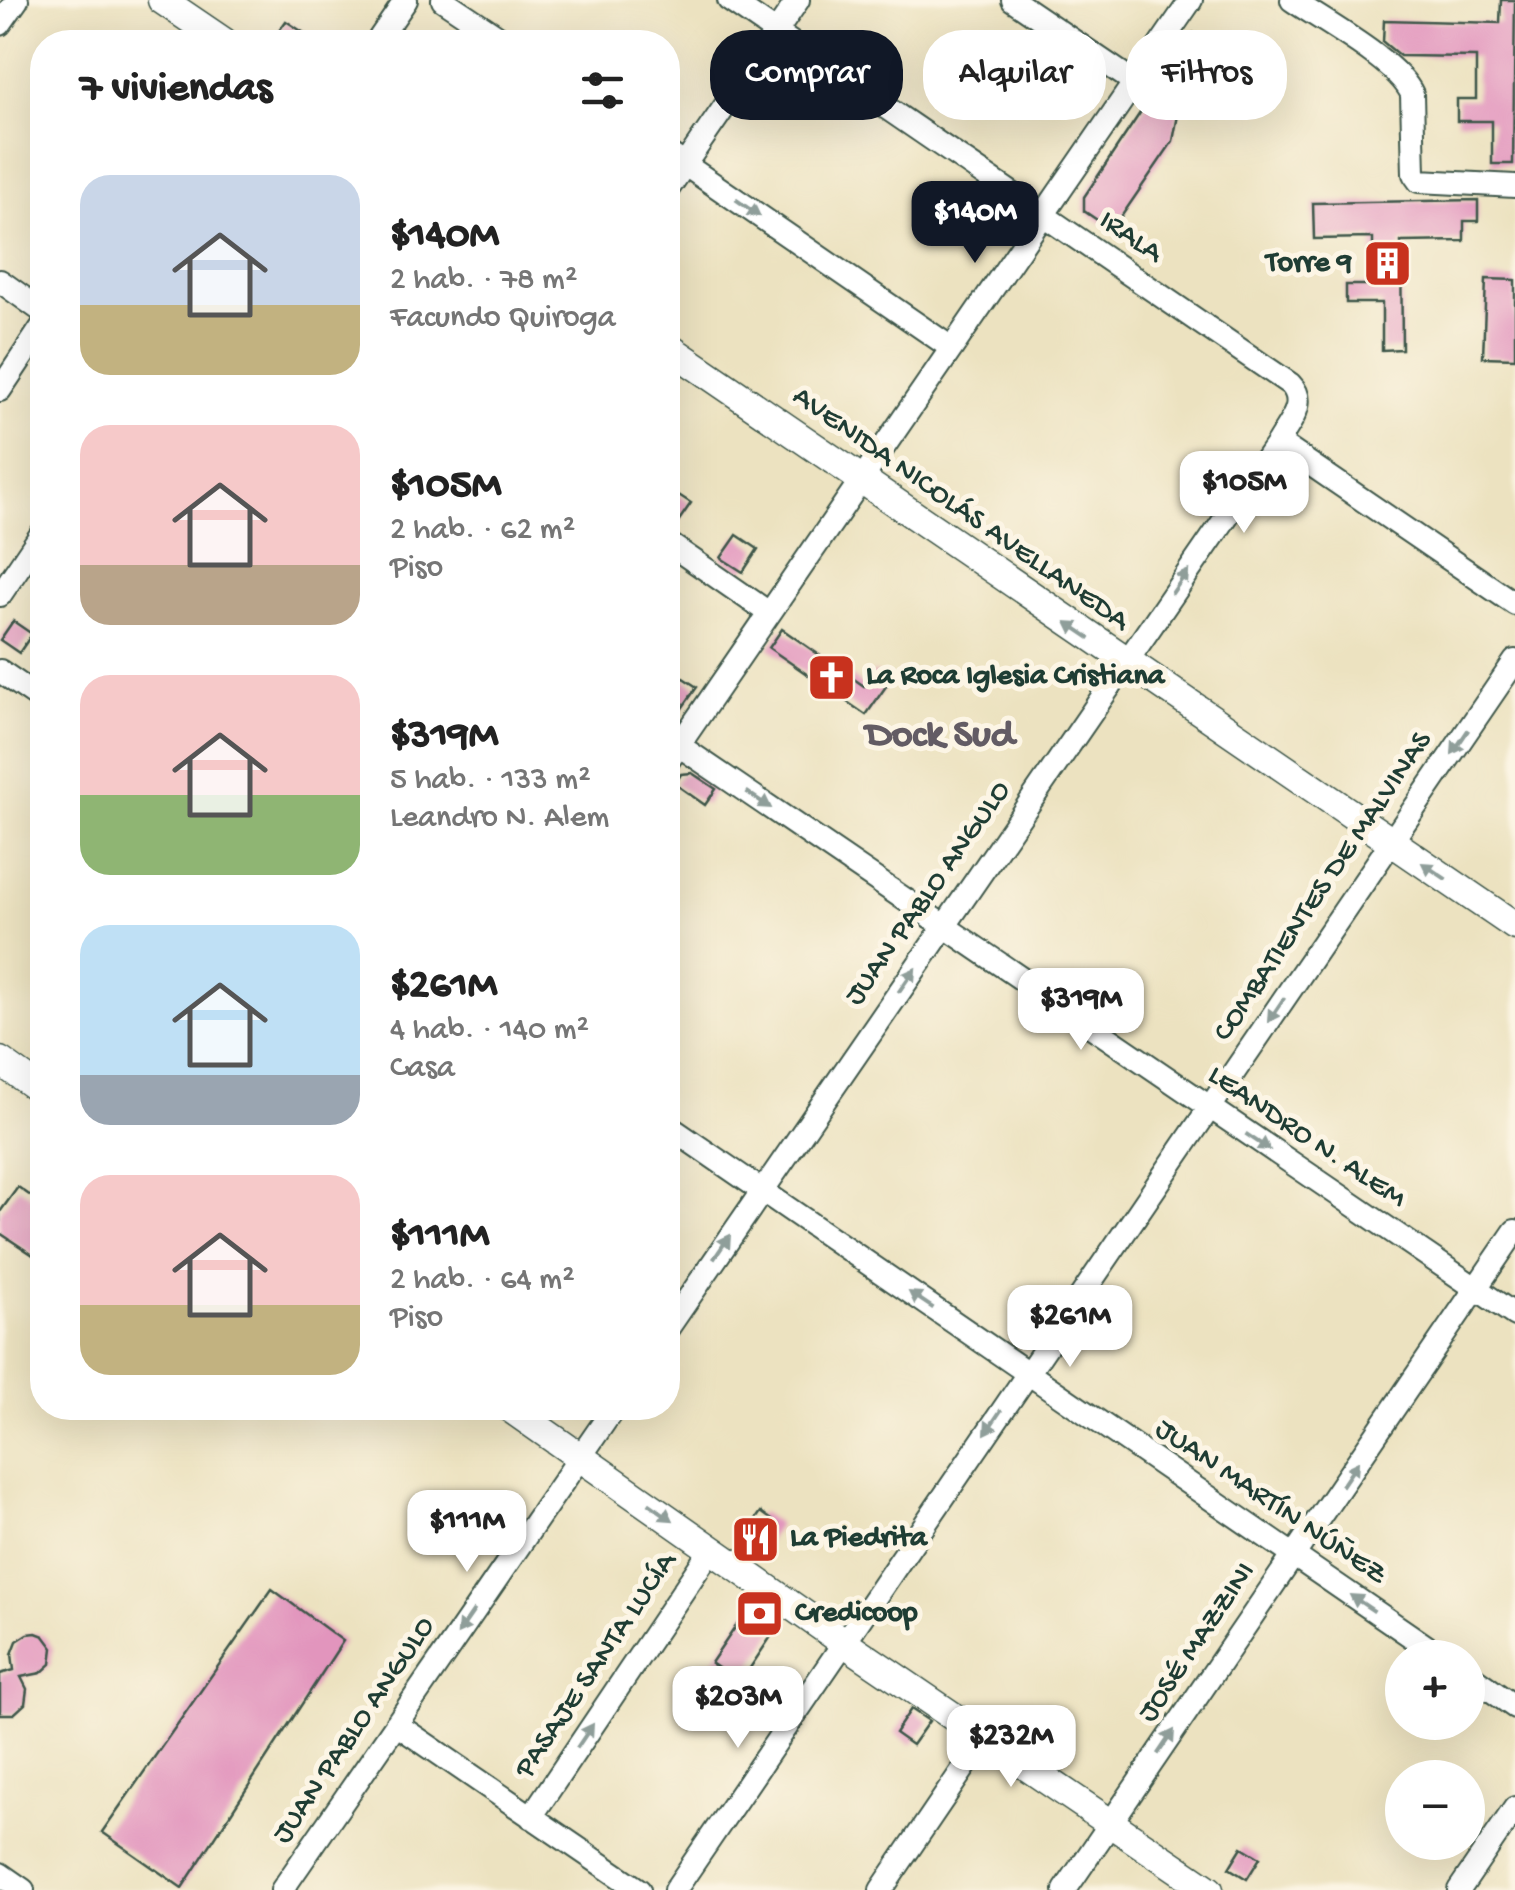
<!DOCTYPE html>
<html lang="es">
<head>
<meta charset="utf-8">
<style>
	body { margin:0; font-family:"Gochi Hand",sans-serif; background:#f6f6f6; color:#222; height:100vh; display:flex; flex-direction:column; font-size:38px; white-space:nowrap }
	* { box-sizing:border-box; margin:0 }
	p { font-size:32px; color:#767676 }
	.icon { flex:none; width:55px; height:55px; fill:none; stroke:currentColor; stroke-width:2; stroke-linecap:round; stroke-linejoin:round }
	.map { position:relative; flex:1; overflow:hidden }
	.side { position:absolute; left:30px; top:30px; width:650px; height:1390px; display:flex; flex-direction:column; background:#fff; border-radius:40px; box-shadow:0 10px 40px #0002 }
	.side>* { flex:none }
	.hud { position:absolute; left:710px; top:30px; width:655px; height:90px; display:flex; gap:20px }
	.fabs { position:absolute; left:1385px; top:1640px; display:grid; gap:20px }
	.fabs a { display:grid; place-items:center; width:100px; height:100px; border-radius:50%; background:#fff; box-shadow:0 10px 40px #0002; font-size:50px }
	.price { position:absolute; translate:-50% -85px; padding:0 22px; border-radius:20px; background:#fff; color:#222; font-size:32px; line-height:65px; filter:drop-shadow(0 2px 5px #0008) }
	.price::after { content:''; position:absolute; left:50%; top:60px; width:30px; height:22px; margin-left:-15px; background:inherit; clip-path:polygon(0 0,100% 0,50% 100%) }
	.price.active { background:#111827; color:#fff }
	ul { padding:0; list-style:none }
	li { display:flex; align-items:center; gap:30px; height:250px; padding:0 50px }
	li span { display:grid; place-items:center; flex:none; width:280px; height:200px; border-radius:30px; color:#555 }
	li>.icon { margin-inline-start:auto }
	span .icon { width:120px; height:120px; fill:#fffc; stroke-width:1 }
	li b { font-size:42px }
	h2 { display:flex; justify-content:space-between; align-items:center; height:120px; padding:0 50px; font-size:42px }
	.pill { padding:0 35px; border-radius:40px; background:#fff; box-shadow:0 10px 40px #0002; font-size:35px; line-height:90px }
	.pill.active { background:#111827; color:#fff }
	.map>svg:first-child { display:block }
</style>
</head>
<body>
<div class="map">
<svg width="1515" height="1890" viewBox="0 0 1515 1890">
	<rect width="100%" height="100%" fill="#fcf5e5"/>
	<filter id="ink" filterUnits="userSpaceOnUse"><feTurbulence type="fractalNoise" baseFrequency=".01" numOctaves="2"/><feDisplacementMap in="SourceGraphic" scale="20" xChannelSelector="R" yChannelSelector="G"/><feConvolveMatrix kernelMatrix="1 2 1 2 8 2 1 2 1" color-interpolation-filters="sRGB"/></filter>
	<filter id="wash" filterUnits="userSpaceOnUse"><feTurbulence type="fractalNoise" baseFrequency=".0048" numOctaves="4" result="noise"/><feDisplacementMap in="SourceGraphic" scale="40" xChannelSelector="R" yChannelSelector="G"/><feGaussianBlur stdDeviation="2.25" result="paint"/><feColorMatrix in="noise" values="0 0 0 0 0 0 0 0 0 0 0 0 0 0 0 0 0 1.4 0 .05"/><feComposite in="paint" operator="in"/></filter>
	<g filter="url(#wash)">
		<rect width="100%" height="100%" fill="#ece2c0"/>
		<g id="blocks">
			<path fill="#e295bd" d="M1501 0H1515L1513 164H1492V121H1457V99H1476V57L1400 56 1383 42 1384 20 1500 23Z
				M286 21 318 42H271Z
				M1194 32 1173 141 1112 230 1084 211V197Z
				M1478 200V221H1464V241L1401 242 1402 349 1382 350V303H1346V285H1373V238L1314 239 1313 203Z
				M1486 279 1515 280V358L1483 357Z
				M668 488 691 503 673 529 668 528Z
				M737 535 758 549 743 572 721 558Z
				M13 621 32 634 19 653 0 640Z
				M782 629 864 686 874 672 889 682 866 715 769 648Z
				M674 672 697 687 678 714 668 706V682Z
				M692 773 716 789 705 805 675 784 681 774Z
				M18 1187 42 1204V1261L0 1233V1212Z
				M761 1512 779 1525 762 1549 744 1536Z
				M272 1589 343 1641 182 1888 102 1832Z
				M753 1601 782 1620 740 1683 711 1663Z
				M36 1633 44 1636 53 1648 51 1664 41 1673 21 1677 27 1689 25 1704 14 1714H0V1674L14 1670 12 1654 17 1641 28 1634Z
				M911 1709 929 1721 912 1745 895 1733Z
				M1242 1847 1260 1858 1247 1879 1229 1868Z"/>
		</g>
	</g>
	<g filter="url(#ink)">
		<use href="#blocks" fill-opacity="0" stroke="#3e5649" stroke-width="2.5"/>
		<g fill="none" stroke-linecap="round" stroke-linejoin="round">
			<defs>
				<path id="minor" d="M443 0 506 42
					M1013 0 1134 82
					M1292 0C1324 22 1397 61 1412 94L1414 174 1419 181 1515 186
					M0 24 17 0
					M377 42 406 0
					M668 153 950 347
					M668 189 798 0
					M0 281 42 311
					M0 390 42 327
					M1278 442 1515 604
					M668 543 769 613
					M0 595 42 533
					M0 671 42 700
					M668 738 1515 1315
					M668 761 1191 0
					M668 1126 1443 1658
					M668 1328 1278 442C1288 424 1309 403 1290 384L729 0
					M1468 1674 1515 1707
					M396 1724 639 1890
					M531 1817 712 1548
					M0 1874 23 1890
					M282 1890 614 1408
					M675 1890 1515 661
					M881 1890 985 1737
					M1065 1890 1515 1231
					M1459 1890 1515 1808"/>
				<path id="major" d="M162 0 224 42
					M668 347 1515 926
					M0 1061 42 1091
					M510 1408 845 1643 1209 1890"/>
			</defs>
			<use href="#minor" stroke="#3e5649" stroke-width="26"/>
			<use href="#major" stroke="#3e5649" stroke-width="31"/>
			<use href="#minor" stroke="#fff" stroke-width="22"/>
			<use href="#major" stroke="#fff" stroke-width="28"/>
		</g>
		<defs><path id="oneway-solid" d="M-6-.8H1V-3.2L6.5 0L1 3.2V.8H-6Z" transform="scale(2.5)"/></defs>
		<g fill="#8f9e9a">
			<use href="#oneway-solid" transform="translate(748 208) rotate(35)"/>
			<use href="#oneway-solid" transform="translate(1180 582) rotate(-55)"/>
			<use href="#oneway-solid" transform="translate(1078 630) rotate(-146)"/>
			<use href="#oneway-solid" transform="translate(1460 742) rotate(124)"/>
			<use href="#oneway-solid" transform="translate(759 800) rotate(34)"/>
			<use href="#oneway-solid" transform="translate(1434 871) rotate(-146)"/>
			<use href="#oneway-solid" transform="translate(907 980) rotate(-55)"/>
			<use href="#oneway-solid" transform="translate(1276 1010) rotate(124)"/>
			<use href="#oneway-solid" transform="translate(1258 1142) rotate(34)"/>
			<use href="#oneway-solid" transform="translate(722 1247) rotate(-56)"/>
			<use href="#oneway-solid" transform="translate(921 1300) rotate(-146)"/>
			<use href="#oneway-solid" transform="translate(993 1422) rotate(124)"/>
			<use href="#oneway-solid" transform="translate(1350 1474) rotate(-56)"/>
			<use href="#oneway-solid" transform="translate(661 1512) rotate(35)"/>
			<use href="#oneway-solid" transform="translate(1362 1603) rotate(-146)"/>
			<use href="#oneway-solid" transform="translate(466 1622) rotate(125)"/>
			<use href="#oneway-solid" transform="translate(585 1736) rotate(-56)"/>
			<use href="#oneway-solid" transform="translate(1166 1742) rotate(-56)"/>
		</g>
	</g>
	<defs>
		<symbol id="building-square" viewBox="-11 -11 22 22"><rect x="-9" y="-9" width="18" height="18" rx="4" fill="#c8321e" stroke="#fcf5e5"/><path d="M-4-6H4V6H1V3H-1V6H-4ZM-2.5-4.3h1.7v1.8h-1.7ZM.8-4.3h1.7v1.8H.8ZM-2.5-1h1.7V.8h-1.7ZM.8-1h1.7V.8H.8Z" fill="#fff"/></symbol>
		<symbol id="church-square" viewBox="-11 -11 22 22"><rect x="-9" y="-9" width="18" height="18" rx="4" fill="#c8321e" stroke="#fcf5e5"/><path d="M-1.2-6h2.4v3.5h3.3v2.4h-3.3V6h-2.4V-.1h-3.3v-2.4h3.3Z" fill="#fff"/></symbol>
		<symbol id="restaurant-square" viewBox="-11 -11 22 22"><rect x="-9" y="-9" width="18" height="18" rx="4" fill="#c8321e" stroke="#fcf5e5"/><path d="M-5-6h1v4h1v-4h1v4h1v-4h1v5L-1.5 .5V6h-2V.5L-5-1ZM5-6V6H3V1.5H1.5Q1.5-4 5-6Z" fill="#fff"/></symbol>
		<symbol id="bank-square" viewBox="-11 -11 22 22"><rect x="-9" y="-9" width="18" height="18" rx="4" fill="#c8321e" stroke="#fcf5e5"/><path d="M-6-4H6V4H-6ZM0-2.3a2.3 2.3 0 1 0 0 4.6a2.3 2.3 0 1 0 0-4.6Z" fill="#fff"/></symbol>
	</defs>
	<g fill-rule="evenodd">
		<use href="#building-square" x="1360" y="236" width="55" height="55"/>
		<use href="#church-square" x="804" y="650" width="55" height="55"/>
		<use href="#restaurant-square" x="728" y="1512" width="55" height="55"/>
		<use href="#bank-square" x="732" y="1586" width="55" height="55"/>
	</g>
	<g text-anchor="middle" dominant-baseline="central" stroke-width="10" stroke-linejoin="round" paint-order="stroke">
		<g font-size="30" fill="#1f3d34" stroke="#fcf5e5">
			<text transform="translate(1130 238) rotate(34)">IRALA</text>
			<text transform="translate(960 510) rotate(35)">AVENIDA NICOLÁS AVELLANEDA</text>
			<text transform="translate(1324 887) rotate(-56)">COMBATIENTES DE MALVINAS</text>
			<text transform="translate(929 894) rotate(-55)">JUAN PABLO ANGULO</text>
			<text transform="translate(1306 1138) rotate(34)">LEANDRO N. ALEM</text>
			<text transform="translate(1270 1503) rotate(34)">JUAN MARTÍN NÚÑEZ</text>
			<text transform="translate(1198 1643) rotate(-56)">JOSÉ MAZZINI</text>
			<text transform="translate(597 1666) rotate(-56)">PASAJE SANTA LUCÍA</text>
			<text transform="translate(355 1731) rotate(-56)">JUAN PABLO ANGULO</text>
		</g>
		<g font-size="30" font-weight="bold" fill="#1f3d34" stroke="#fcf5e5" text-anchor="start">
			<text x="1352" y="264" text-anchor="end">Torre 9</text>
			<text x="866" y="677">La Roca Iglesia Cristiana</text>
			<text x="790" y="1539">La Piedrita</text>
			<text x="795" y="1614">Credicoop</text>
		</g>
		<g font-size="40" font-weight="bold" fill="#635c64" stroke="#fcf5e5">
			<text x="940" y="736">Dock Sud</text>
		</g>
	</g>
</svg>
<div class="fabs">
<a>+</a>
<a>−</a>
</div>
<b class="price active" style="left:975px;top:266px">$140M</b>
<b class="price" style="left:1244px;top:536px">$105M</b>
<b class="price" style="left:1081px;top:1053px">$319M</b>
<b class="price" style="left:1070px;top:1370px">$261M</b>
<b class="price" style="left:467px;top:1575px">$111M</b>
<b class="price" style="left:738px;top:1751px">$203M</b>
<b class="price" style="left:1011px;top:1790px">$232M</b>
<div class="hud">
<a class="pill active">Comprar</a>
<a class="pill">Alquilar</a>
<a class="pill">Filtros</a>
</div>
<section class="side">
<h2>7 viviendas<svg class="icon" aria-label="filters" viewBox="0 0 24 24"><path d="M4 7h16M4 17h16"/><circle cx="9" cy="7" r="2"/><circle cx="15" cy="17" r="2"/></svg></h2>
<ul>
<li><span style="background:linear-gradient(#c9d6e8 65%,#c2b280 0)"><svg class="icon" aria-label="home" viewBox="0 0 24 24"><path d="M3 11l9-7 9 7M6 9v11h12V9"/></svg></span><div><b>$140M</b><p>2 hab. · 78 m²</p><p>Facundo Quiroga</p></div></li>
<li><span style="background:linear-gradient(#f6c9c9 70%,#b9a48a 0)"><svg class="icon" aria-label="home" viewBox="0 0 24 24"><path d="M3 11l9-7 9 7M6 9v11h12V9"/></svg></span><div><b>$105M</b><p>2 hab. · 62 m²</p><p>Piso</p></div></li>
<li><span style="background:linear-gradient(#f6c9c9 60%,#8fb573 0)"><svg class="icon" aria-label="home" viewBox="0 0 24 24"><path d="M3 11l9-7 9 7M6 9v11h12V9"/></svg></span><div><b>$319M</b><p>5 hab. · 133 m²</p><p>Leandro N. Alem</p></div></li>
<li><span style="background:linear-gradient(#bfe0f5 75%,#9aa5b1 0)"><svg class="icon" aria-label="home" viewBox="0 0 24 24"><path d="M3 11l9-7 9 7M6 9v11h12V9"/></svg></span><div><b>$261M</b><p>4 hab. · 140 m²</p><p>Casa</p></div></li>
<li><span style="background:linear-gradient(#f6c9c9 65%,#c2b280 0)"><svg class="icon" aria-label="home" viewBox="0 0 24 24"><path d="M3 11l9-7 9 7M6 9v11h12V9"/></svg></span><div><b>$111M</b><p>2 hab. · 64 m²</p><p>Piso</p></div></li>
</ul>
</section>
</div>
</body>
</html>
